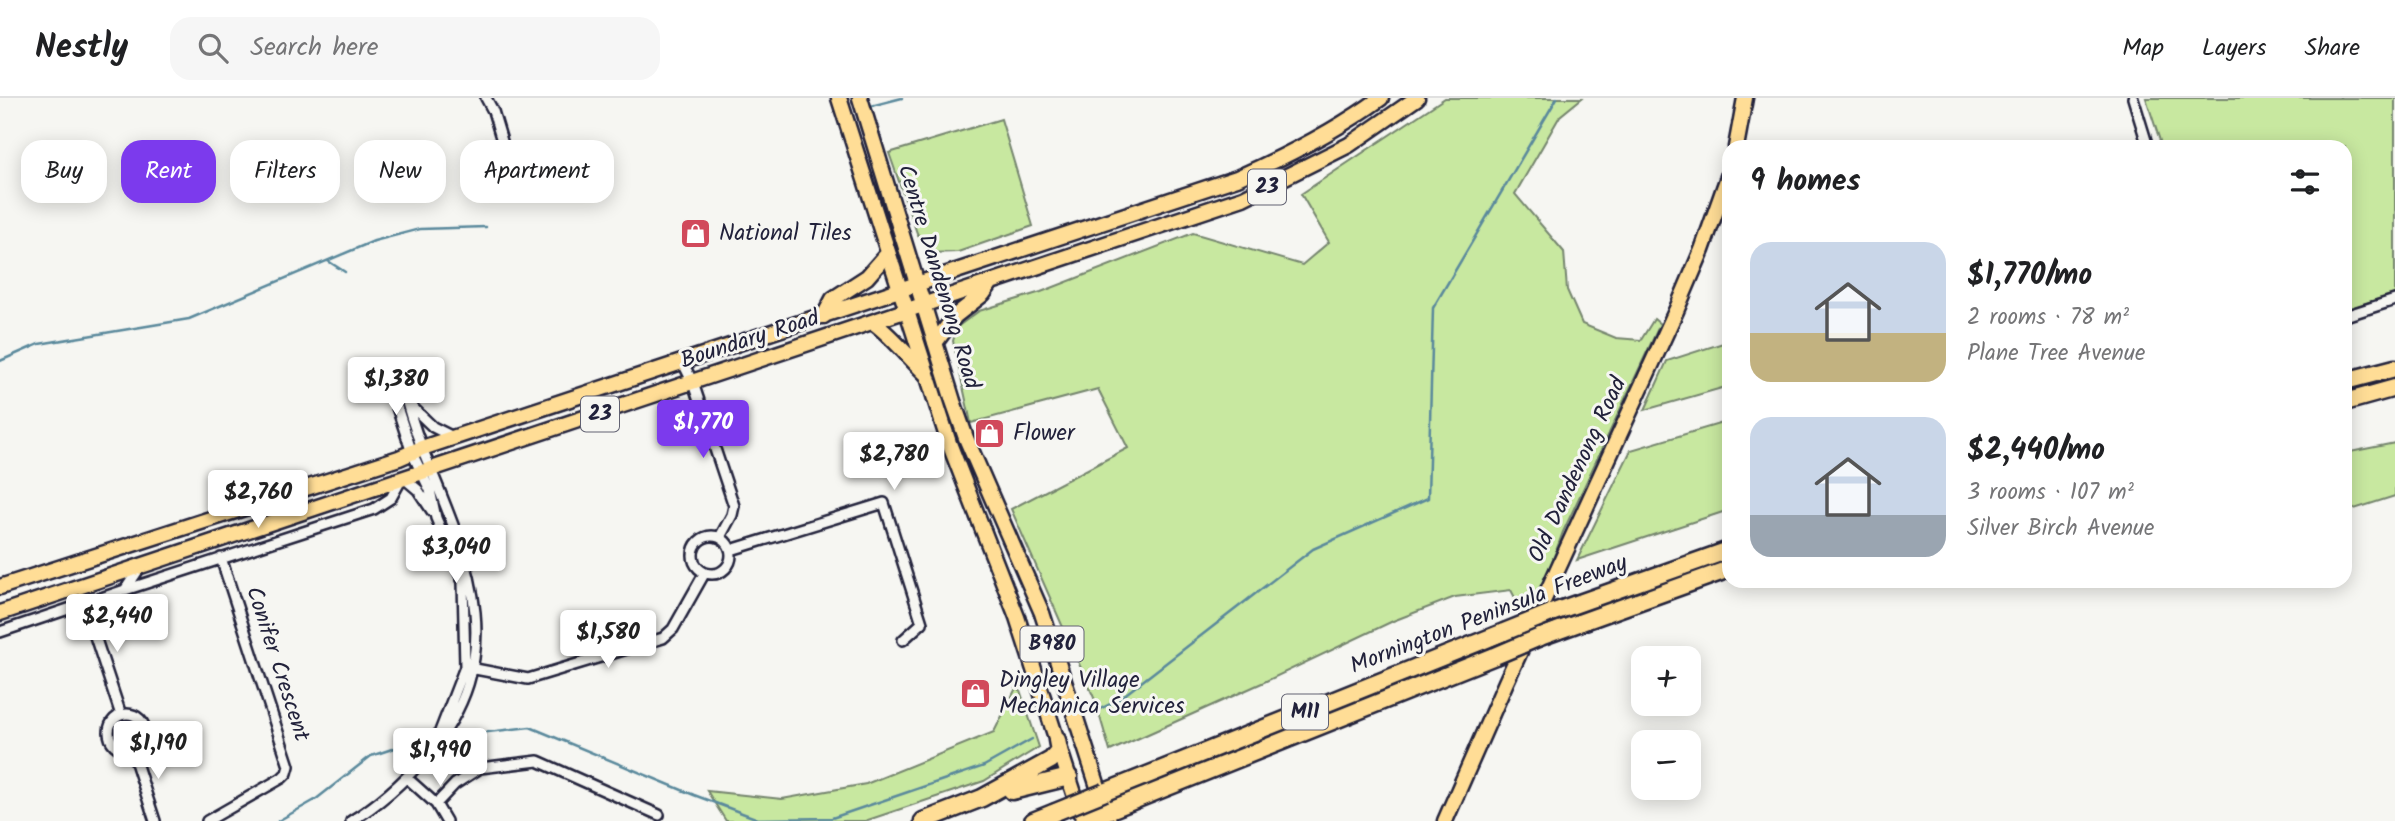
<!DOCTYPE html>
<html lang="en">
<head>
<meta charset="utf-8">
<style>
	body { margin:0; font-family:Kalam,sans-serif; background:#f6f6f6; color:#202124; height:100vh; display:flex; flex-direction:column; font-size:26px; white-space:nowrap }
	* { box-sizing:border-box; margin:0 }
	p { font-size:23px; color:#757577 }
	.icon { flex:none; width:38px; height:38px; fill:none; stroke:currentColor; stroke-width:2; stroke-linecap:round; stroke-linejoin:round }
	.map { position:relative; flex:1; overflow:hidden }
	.details { position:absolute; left:1722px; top:42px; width:630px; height:448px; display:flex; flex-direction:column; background:#fff; border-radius:21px; box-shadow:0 4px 18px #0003 }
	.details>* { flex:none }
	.hud { position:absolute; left:21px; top:42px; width:665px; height:63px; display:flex; gap:14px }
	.controls { position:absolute; left:1631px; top:548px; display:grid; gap:14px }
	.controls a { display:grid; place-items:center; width:70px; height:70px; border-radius:14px; background:#fff; box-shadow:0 4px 18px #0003; font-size:35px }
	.price { position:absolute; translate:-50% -60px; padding:0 16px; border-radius:7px; background:#fff; color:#222; font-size:23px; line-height:46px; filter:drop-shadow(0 2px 4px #0008) }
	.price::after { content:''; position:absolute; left:50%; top:42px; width:21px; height:16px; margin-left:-10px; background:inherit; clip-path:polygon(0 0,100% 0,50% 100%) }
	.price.active { background:#7c3aed; color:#fff }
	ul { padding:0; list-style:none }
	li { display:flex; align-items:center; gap:21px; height:175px; padding:0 28px }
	li span { display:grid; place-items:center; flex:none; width:196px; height:140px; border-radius:21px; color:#555 }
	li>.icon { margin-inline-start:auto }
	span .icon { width:84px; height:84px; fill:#fffc; stroke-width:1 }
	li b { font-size:30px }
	h2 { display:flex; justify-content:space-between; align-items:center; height:84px; padding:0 28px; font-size:30px }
	.pill { padding:0 24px; border-radius:21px; background:#fff; box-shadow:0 4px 18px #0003; font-size:24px; line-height:63px }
	.pill.active { background:#7c3aed; color:#fff }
	header { display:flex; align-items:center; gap:42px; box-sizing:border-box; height:98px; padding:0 35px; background:#fff; border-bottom:2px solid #e0e0e0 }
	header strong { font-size:33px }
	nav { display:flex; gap:38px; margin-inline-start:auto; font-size:24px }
	.search { width:490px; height:63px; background:#f6f6f6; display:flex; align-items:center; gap:18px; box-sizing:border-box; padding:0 24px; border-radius:21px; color:#757577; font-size:26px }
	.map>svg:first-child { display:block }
</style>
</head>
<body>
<header>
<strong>Nestly</strong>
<div class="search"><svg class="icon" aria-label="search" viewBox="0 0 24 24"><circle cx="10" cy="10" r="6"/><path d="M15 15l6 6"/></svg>Search here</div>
<nav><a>Map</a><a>Layers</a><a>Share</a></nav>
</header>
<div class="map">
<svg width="2395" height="723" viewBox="0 0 2395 723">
	<rect width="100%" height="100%" fill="#f6f6f2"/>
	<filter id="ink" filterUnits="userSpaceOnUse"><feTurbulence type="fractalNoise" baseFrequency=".0143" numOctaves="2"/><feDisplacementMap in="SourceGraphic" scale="14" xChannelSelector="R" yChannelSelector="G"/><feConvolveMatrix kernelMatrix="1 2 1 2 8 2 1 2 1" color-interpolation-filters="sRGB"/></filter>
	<g filter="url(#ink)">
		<path fill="#c8e8a0" stroke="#75856e" stroke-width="2" d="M1445 0H1582L1560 18 1515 96 1564 154 1567 192 1582 226 1616 240 1641 242 1654 221 1660 226 1563 434 1536 507 1522 513 1511 492 1455 499 1393 523 1262 585 1110 653 1095 602 1011 411 1128 350 1098 291 971 325 953 243 957 229 979 213 1041 194 1193 135 1302 167 1329 144 1301 96Z
			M2146 0H2395V196L2345 212V49H2162Z
			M1001 21 1033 128 958 154 929 155 917 135 889 55Z
			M1729 243V288L1645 312 1667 263Z
			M1729 323V412L1577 462 1631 352Z
			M2395 345V398L2345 414V355Z
			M1018 586 1039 649 984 683 865 723H726L707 693 782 701 866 686 994 634Z"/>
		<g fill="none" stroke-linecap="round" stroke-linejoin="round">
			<path stroke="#5a899c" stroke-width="2.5" d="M871 8 902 0
				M328 163 345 174
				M0 263 39 246 189 221 374 143 420 131 486 129
				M1094 614 1118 602 1313 451 1428 400 1433 210 1557 0
				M462 637 530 629 694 697 758 721 832 720 984 668 1032 641
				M278 723 315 702 371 658 410 645"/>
			<defs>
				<path id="street" d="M486 0 493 13 507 60
					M2133 0 2148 49
					M2345 218 2395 202
					M683 265 693 285 734 408 732 417 720 439
					M388 282 412 355 430 392 436 420 463 484 465 569 439 636
					M409 306 433 329 453 339
					M405 381 418 392 432 413
					M693 457a19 19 0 1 1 38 0a19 19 0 1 1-38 0Z
					M731 452 884 405 922 525 903 542
					M125 492 374 411 391 400 401 382
					M84 505 121 617
					M0 534 125 492 141 468
					M470 570 528 581 663 540 673 531 704 476
					M109 634a18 18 0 1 1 36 0a18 18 0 1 1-36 0Z
					M132 652 155 723
					M407 680 436 706 446 723
					M436 706 455 686 480 670 538 663 659 717
					M207 723 282 680 287 675 289 668 221 460
					M351 723C381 705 404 684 427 657 515 556 466 457 422 350 413 327 406 303 400 279"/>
				<path id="primary" d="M839 0 949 345 1017 519 1080 714
					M860 0 953 303 966 340 1042 515 1109 723
					M1736 49 1745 0
					M824 218 833 201 867 179 888 155
					M874 225C894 240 909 260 927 277
					M935 245 955 218 983 196 990 186
					M0 489 399 360 422 350 1237 80C1289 57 1336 33 1381 0
					M0 515 1243 100 1349 47 1417 0
					M1445 723 1506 584 1676 213 1702 152 1729 76"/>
				<path id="highway" d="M2345 283 2395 270
					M2345 304 2395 290
					M1551 515 1729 452
					M1540 539 1729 471
					M1012 693 1069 679
					M1105 694 1504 534
					M1110 712 1495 558
					M923 723 982 700 1051 662 1059 653 1057 642
					M1033 723 1053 715"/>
			</defs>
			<use href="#street" stroke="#22223b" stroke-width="14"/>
			<use href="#primary" stroke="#22223b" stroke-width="19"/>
			<use href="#highway" stroke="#22223b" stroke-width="21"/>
			<use href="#street" stroke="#f6f6f2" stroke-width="9"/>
			<use href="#primary" stroke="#ffdd96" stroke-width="14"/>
			<use href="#highway" stroke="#ffdd96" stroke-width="16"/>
			<defs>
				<path id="highway-bridge" d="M1504 534 1551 515
					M1495 558 1540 539
					M1053 715 1105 694
					M1083 723 1110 712"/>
			</defs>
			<use href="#highway-bridge" stroke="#22223b" stroke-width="21" stroke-linecap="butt"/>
			<use href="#highway-bridge" stroke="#ffdd96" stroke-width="16"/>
		</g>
	</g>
	<defs>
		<symbol id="shop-square" viewBox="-11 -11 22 22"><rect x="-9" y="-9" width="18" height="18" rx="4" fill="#d1495b" stroke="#f6f6f2"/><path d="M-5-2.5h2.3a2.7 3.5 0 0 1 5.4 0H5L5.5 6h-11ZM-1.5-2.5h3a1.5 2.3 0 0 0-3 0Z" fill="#fff"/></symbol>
	</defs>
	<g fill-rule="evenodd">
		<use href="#shop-square" x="678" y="118" width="35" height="35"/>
		<use href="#shop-square" x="972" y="318" width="35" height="35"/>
		<use href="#shop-square" x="958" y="578" width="35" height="35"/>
	</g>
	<g text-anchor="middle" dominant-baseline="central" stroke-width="6" stroke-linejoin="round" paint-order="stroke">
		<g fill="#f6f6f2" stroke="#626272" stroke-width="2">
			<rect x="1248" y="71.5" width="38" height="35" rx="5"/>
			<rect x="581" y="298.5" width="38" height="35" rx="5"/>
			<rect x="1020.5" y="528.5" width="63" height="35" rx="5"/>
			<rect x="1282" y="596.5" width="46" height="35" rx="5"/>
		</g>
		<g font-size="21" font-weight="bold" fill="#22223b">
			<text x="1267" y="89">23</text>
			<text x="600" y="316">23</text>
			<text x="1052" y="546">B980</text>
			<text x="1305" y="614">M11</text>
		</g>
		<g font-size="23" fill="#22223b" stroke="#f6f6f2" text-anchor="start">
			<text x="719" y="136">National Tiles</text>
			<text x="1013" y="336">Flower</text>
			<text x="999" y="583">Dingley Village<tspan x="999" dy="26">Mechanica Services</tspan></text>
		</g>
		<g font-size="23" fill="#22223b" stroke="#f6f6f2">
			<text transform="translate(938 179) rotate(73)">Centre Dandenong Road</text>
			<text transform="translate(750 242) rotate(-18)">Boundary Road</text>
			<text transform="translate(1578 372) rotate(-65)">Old Dandenong Road</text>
			<text transform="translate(1489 517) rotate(-21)">Mornington Peninsula Freeway</text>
			<text transform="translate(277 566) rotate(72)">Conifer Crescent</text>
		</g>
	</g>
</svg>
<div class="controls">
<a>+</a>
<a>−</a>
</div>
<b class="price" style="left:396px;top:319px">$1,380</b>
<b class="price active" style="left:703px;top:362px">$1,770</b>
<b class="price" style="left:894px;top:394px">$2,780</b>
<b class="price" style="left:258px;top:432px">$2,760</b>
<b class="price" style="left:456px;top:487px">$3,040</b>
<b class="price" style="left:117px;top:556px">$2,440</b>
<b class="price" style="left:608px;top:572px">$1,580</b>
<b class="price" style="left:158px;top:683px">$1,190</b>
<b class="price" style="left:440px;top:690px">$1,990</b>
<div class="hud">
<a class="pill">Buy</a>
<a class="pill active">Rent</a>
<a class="pill">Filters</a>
<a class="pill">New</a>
<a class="pill">Apartment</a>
</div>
<section class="details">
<h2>9 homes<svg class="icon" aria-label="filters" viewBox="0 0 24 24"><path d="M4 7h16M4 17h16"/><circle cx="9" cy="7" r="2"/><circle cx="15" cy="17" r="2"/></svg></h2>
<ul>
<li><span style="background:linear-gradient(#c9d6e8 65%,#c2b280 0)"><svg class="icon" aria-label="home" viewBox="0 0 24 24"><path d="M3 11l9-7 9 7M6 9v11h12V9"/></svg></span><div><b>$1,770/mo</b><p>2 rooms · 78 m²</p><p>Plane Tree Avenue</p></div></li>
<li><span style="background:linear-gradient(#c9d6e8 70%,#9aa5b1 0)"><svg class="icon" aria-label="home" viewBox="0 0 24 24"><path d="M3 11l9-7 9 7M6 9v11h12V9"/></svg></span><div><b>$2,440/mo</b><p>3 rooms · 107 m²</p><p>Silver Birch Avenue</p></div></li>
</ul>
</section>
</div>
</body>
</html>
